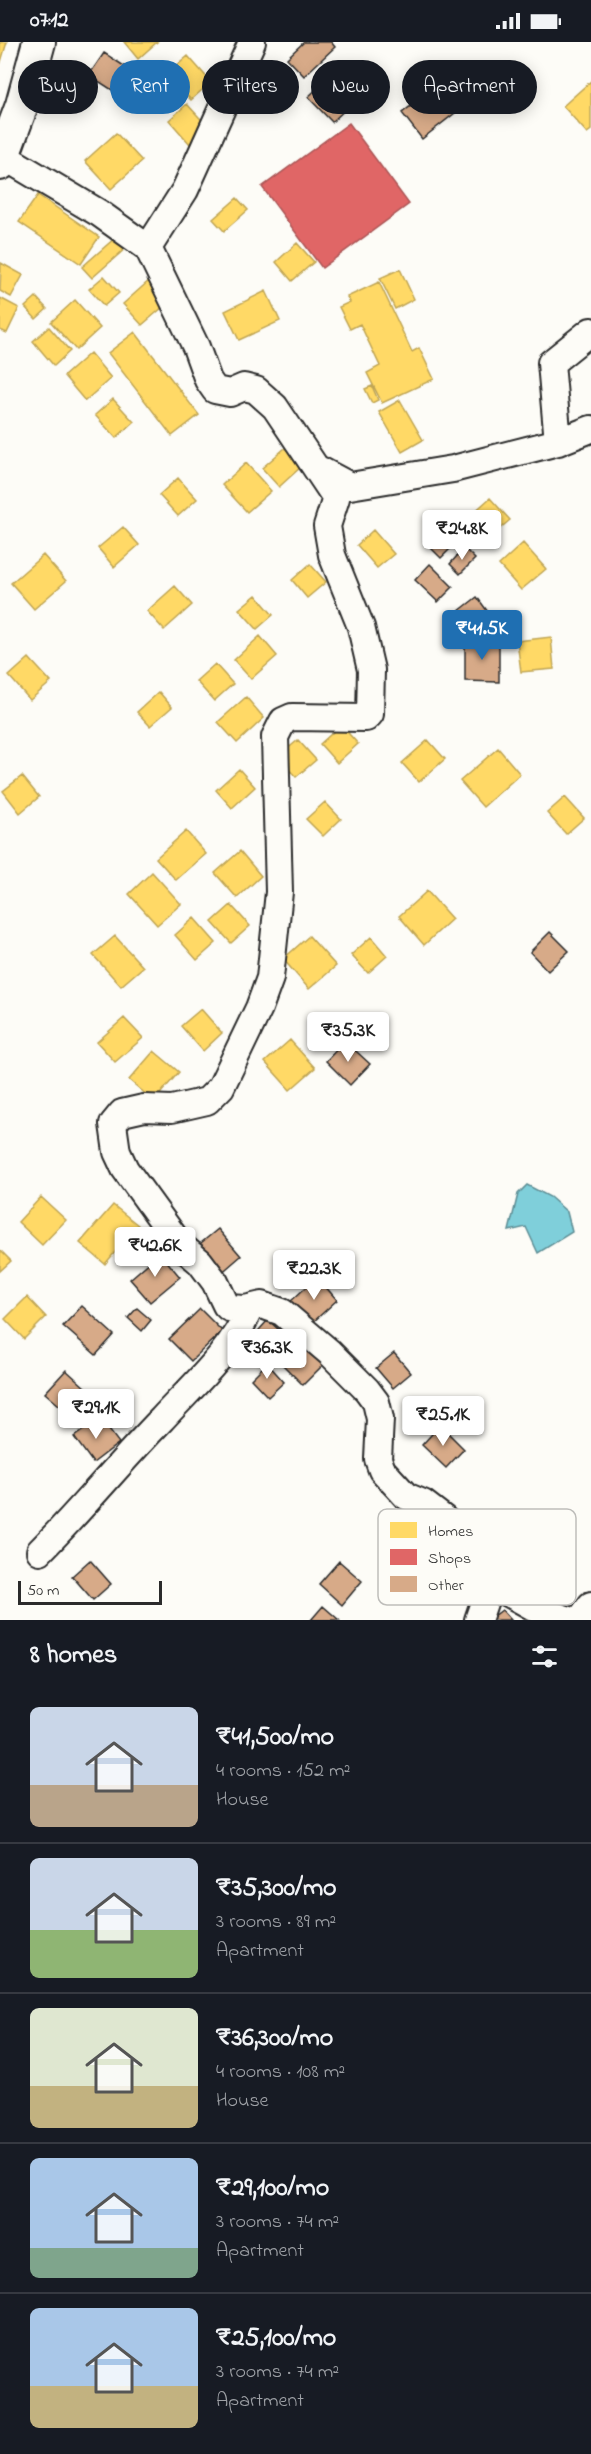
<!DOCTYPE html>
<html lang="en">
<head>
<meta charset="utf-8">
<style>
	body { margin:0; font-family:"Indie Flower",sans-serif; background:#242831; color:#f1f3f6; height:100vh; display:flex; flex-direction:column; font-size:22px; white-space:nowrap }
	* { box-sizing:border-box; margin:0 }
	p { font-size:20px; color:#9ea1a6 }
	.icon { flex:none; width:33px; height:33px; fill:none; stroke:currentColor; stroke-width:2; stroke-linecap:round; stroke-linejoin:round }
	.map { position:relative; height:1578px; overflow:hidden }
	.side { display:flex; flex-direction:column; background:#171b24; flex:1 }
	.side>* { flex:none }
	.top-card { position:absolute; left:18px; top:18px; width:555px; height:54px; display:flex; gap:12px }
	.scale { position:absolute; left:18px; bottom:15px; width:144px; box-sizing:border-box; padding-left:6px; border:3px solid #2b2b2b; border-top:0; font-size:16px; line-height:21px; white-space:nowrap; color:#2b2b2b; -webkit-text-stroke:4px #fdfcf7; paint-order:stroke }
	.price { position:absolute; translate:-50% -51px; padding:0 14px; border-radius:6px; background:#fff; color:#222; font-size:20px; line-height:39px; filter:drop-shadow(0 2px 3px #0008) }
	.price::after { content:''; position:absolute; left:50%; top:36px; width:18px; height:14px; margin-left:-9px; background:inherit; clip-path:polygon(0 0,100% 0,50% 100%) }
	.price.active { background:#1f6fb2; color:#fff }
	ul { padding:0; list-style:none }
	li { display:flex; align-items:center; gap:18px; height:150px; padding:0 30px }
	li+li { border-top:2px solid #363941 }
	li span { display:grid; place-items:center; flex:none; width:168px; height:120px; border-radius:9px; color:#555 }
	li>.icon { margin-inline-start:auto }
	span .icon { width:72px; height:72px; fill:#fffc; stroke-width:1 }
	li b { font-size:26px }
	h2 { display:flex; justify-content:space-between; align-items:center; height:72px; padding:0 30px; font-size:26px }
	.tag { padding:0 21px; border-radius:27px; background:#171b24; box-shadow:0 3px 15px #0003; font-size:21px; line-height:54px }
	.tag.active { background:#1f6fb2; color:#fff }
	.status { display:flex; justify-content:space-between; align-items:center; height:42px; padding:0 30px; background:#171b24; direction:ltr }
	.status svg { height:16px; fill:currentColor }
	.map>svg:first-child { display:block }
</style>
</head>
<body>
<div class="status"><b>07:12</b><svg viewBox="0 0 49 12"><path d="M0 12V9h3v3zM5 12V6h3v6zM10 12V3h3v9zM15 12V0h3v12zM26 1h20v11H26zM47 4h2v5h-2z"/></svg></div>
<div class="map">
<svg width="591" height="1578" viewBox="0 0 591 1578">
	<rect width="100%" height="100%" fill="#fdfcf7"/>
	<filter id="ink" filterUnits="userSpaceOnUse"><feTurbulence type="fractalNoise" baseFrequency=".0167" numOctaves="2"/><feDisplacementMap in="SourceGraphic" scale="12" xChannelSelector="R" yChannelSelector="G"/><feConvolveMatrix kernelMatrix="1 2 1 2 8 2 1 2 1" color-interpolation-filters="sRGB"/></filter>
	<g filter="url(#ink)">
		<path fill="#7fcfda" stroke="#5d8d94" stroke-width="1.5" d="M527 1143 550 1155 567 1170 572 1190 538 1211 526 1185 509 1189 518 1152Z"/>
		<path fill="#ffd966" stroke="#bfa554" stroke-width="1.5" d="M0 0H7L0 23Z
			M124 0H157L138 17Z
			M188 14 211 40 191 58 167 32Z
			M65 21 78 24 74 43 60 40Z
			M591 39V88L587 91 563 64Z
			M187 62 209 86 190 102 169 78Z
			M116 91 142 119 111 147 85 119Z
			M38 153 99 195 81 222 19 180Z
			M237 156 248 168 224 189 213 177Z
			M116 195 126 206 92 236 82 225Z
			M297 201 314 220 292 239 276 220Z
			M1 221 23 233 11 255 0 249Z
			M400 227 414 257 395 267 380 236Z
			M104 234 119 251 104 264 89 247Z
			M151 237 170 259 142 283 123 262Z
			M379 240 412 310 419 306 434 337 382 361 367 331 380 324 360 282 350 287 339 265 350 260 347 255Z
			M266 249 280 279 239 298 225 269Z
			M36 255 47 267 36 277 25 265Z
			M0 256 19 266 7 291 0 288Z
			M75 258 100 286 76 308 51 280Z
			M49 285 70 309 54 324 33 299Z
			M135 290 199 373 172 394 108 311Z
			M90 311 111 336 85 359 64 334Z
			M372 344 378 358 372 361 365 347Z
			M113 357 134 380 116 396 95 373Z
			M400 358 423 398 402 410 379 370Z
			M285 406 302 424 279 445 262 426Z
			M246 421 271 449 247 470 222 443Z
			M178 436 197 457 178 474 159 453Z
			M490 456 510 478 491 494 472 472Z
			M123 485 139 503 114 525 98 506Z
			M373 488 394 512 377 526 357 503Z
			M523 501 546 527 521 548 499 523Z
			M43 513 66 539 34 567 11 541Z
			M310 522 326 540 307 556 292 538Z
			M175 544 192 563 164 588 147 569Z
			M256 553 273 573 257 587 239 567Z
			M260 594 277 614 251 637 234 618Z
			M551 595 554 627 521 630 517 599Z
			M29 616 51 640 30 658 9 634Z
			M215 622 233 642 214 659 196 639Z
			M159 650 172 665 150 684 137 670Z
			M246 655 264 676 237 701 218 680Z
			M341 683 358 702 337 721 320 702Z
			M298 698 316 718 296 735 278 715Z
			M428 698 445 717 419 740 402 721Z
			M498 706 520 732 483 765 460 739Z
			M239 727 255 745 232 766 216 748Z
			M22 734 39 755 20 771 3 749Z
			M565 755 584 776 566 792 547 771Z
			M325 760 341 777 323 794 306 777Z
			M186 789 206 812 176 838 156 816Z
			M240 809 261 834 237 856 215 831Z
			M152 830 181 862 157 883 129 852Z
			M427 849 452 877 424 903 399 874Z
			M231 863 250 884 231 901 212 880Z
			M194 876 216 901 197 918 175 893Z
			M115 894 143 925 121 944 93 913Z
			M309 894 336 924 309 947 283 917Z
			M371 895 387 914 368 931 351 913Z
			M201 967 222 991 203 1009 181 984Z
			M124 976 143 996 115 1020 97 1000Z
			M290 998 315 1026 290 1048 265 1020Z
			M154 1009 179 1030 154 1059 129 1038Z
			M41 1155 66 1178 42 1203 18 1180Z
			M113 1163 138 1183 105 1222 80 1201Z
			M0 1208 11 1219 0 1229Z
			M27 1255 46 1275 24 1297 5 1277Z"/>
		<path fill="#e06666" stroke="#aa5454" stroke-width="1.5" d="M349 81 409 162 322 226 262 145Z"/>
		<path fill="#d7aa88" stroke="#2b2b2b" stroke-width="1.5" d="M304 0H331L335 5 304 34 287 16Z
			M104 11 138 33 123 55 89 33Z
			M345 21 368 46 332 80 308 55Z
			M440 41 460 67 422 97 402 71Z
			M443 480 460 497 441 516 424 499Z
			M464 506 475 517 460 532 450 522Z
			M430 522 453 545 438 560 415 538Z
			M477 555 491 574 474 587 459 569Z
			M465 598 499 599V640L465 639Z
			M550 890 569 909 548 929 530 910Z
			M345 999 370 1022 350 1043 326 1019Z
			M218 1187 241 1214 219 1233 196 1205Z
			M160 1211 180 1235 150 1260 130 1237Z
			M317 1235 337 1258 311 1282 290 1260Z
			M82 1264 114 1293 96 1313 63 1284Z
			M137 1266 151 1278 142 1289 128 1276Z
			M200 1267 222 1289 191 1319 169 1297Z
			M268 1278 291 1299 274 1318 251 1297Z
			M303 1302 323 1323 303 1343 282 1322Z
			M394 1311 411 1331 393 1346 376 1326Z
			M267 1321 284 1340 268 1355 251 1337Z
			M66 1328 86 1346 66 1369 45 1351Z
			M100 1376 119 1401 93 1421 74 1395Z
			M440 1383 464 1407 446 1426 422 1403Z
			M90 1518 111 1542 93 1558 72 1534Z
			M339 1519 362 1539 342 1563 319 1542Z
			M323 1564 339 1578H311Z
			M502 1568 511 1578H489Z"/>
		<g fill="none" stroke-linecap="round" stroke-linejoin="round">
			<defs>
				<path id="minor" d="M3 114 99 171 148 206 196 305 208 338 215 348 230 351 244 345 256 348 275 365 336 456 327 484 332 513 361 585 371 628 370 672 366 676 292 675 283 679 275 695 279 850 270 936 259 966 221 1045 207 1059 172 1067 144 1066 122 1071 113 1082 117 1110 125 1127 180 1203 200 1220 215 1240 226 1263 229 1266 245 1267 262 1263 282 1270 329 1310 367 1348 376 1360 380 1377 378 1417 382 1428 406 1454 423 1461 444 1477 460 1493 487 1552 494 1546 501 1547 539 1568 570 1578
					M148 206 185 148 252 0
					M558 400 551 321 591 289
					M320 428 350 444 453 427 558 400 591 387
					M40 1509C82 1467 120 1420 162 1377 194 1342 231 1311 250 1266
					M478 1578 487 1552
					M580 1578 591 1563"/>
				<path id="major" d="M0 122 22 63 39 0"/>
			</defs>
			<use href="#minor" stroke="#2b2b2b" stroke-width="30"/>
			<use href="#major" stroke="#2b2b2b" stroke-width="36"/>
			<use href="#minor" stroke="#fdfcf7" stroke-width="26"/>
			<use href="#major" stroke="#fdfcf7" stroke-width="32"/>
		</g>
	</g>
	<rect x="378" y="1467" width="198" height="96" rx="9" fill="#fdfcf7" stroke="#bebdba" stroke-width="1.5"/>
	<rect x="390" y="1480" width="27" height="16" fill="#ffd966"/>
	<rect x="390" y="1507" width="27" height="16" fill="#e06666"/>
	<rect x="390" y="1534" width="27" height="16" fill="#d7aa88"/>
	<g font-size="16" fill="#2b2b2b">
		<text x="428" y="1494">Homes</text>
		<text x="428" y="1521">Shops</text>
		<text x="428" y="1548">Other</text>
	</g>
</svg>
<div class="scale">50 m</div>
<b class="price" style="left:462px;top:519px">₹24.8K</b>
<b class="price active" style="left:482px;top:619px">₹41.5K</b>
<b class="price" style="left:348px;top:1021px">₹35.3K</b>
<b class="price" style="left:155px;top:1236px">₹42.6K</b>
<b class="price" style="left:314px;top:1259px">₹22.3K</b>
<b class="price" style="left:267px;top:1338px">₹36.3K</b>
<b class="price" style="left:96px;top:1398px">₹29.1K</b>
<b class="price" style="left:443px;top:1405px">₹25.1K</b>
<div class="top-card">
<a class="tag">Buy</a>
<a class="tag active">Rent</a>
<a class="tag">Filters</a>
<a class="tag">New</a>
<a class="tag">Apartment</a>
</div>
</div>
<section class="side">
<h2>8 homes<svg class="icon" aria-label="filters" viewBox="0 0 24 24"><path d="M4 7h16M4 17h16"/><circle cx="9" cy="7" r="2"/><circle cx="15" cy="17" r="2"/></svg></h2>
<ul>
<li><span style="background:linear-gradient(#c9d6e8 65%,#b9a48a 0)"><svg class="icon" aria-label="home" viewBox="0 0 24 24"><path d="M3 11l9-7 9 7M6 9v11h12V9"/></svg></span><div><b>₹41,500/mo</b><p>4 rooms · 152 m²</p><p>House</p></div></li>
<li><span style="background:linear-gradient(#c9d6e8 60%,#8fb573 0)"><svg class="icon" aria-label="home" viewBox="0 0 24 24"><path d="M3 11l9-7 9 7M6 9v11h12V9"/></svg></span><div><b>₹35,300/mo</b><p>3 rooms · 89 m²</p><p>Apartment</p></div></li>
<li><span style="background:linear-gradient(#dfe7d0 65%,#c2b280 0)"><svg class="icon" aria-label="home" viewBox="0 0 24 24"><path d="M3 11l9-7 9 7M6 9v11h12V9"/></svg></span><div><b>₹36,300/mo</b><p>4 rooms · 108 m²</p><p>House</p></div></li>
<li><span style="background:linear-gradient(#a9c7e8 75%,#7fa58c 0)"><svg class="icon" aria-label="home" viewBox="0 0 24 24"><path d="M3 11l9-7 9 7M6 9v11h12V9"/></svg></span><div><b>₹29,100/mo</b><p>3 rooms · 74 m²</p><p>Apartment</p></div></li>
<li><span style="background:linear-gradient(#a9c7e8 65%,#c2b280 0)"><svg class="icon" aria-label="home" viewBox="0 0 24 24"><path d="M3 11l9-7 9 7M6 9v11h12V9"/></svg></span><div><b>₹25,100/mo</b><p>3 rooms · 74 m²</p><p>Apartment</p></div></li>
</ul>
</section>
</body>
</html>
